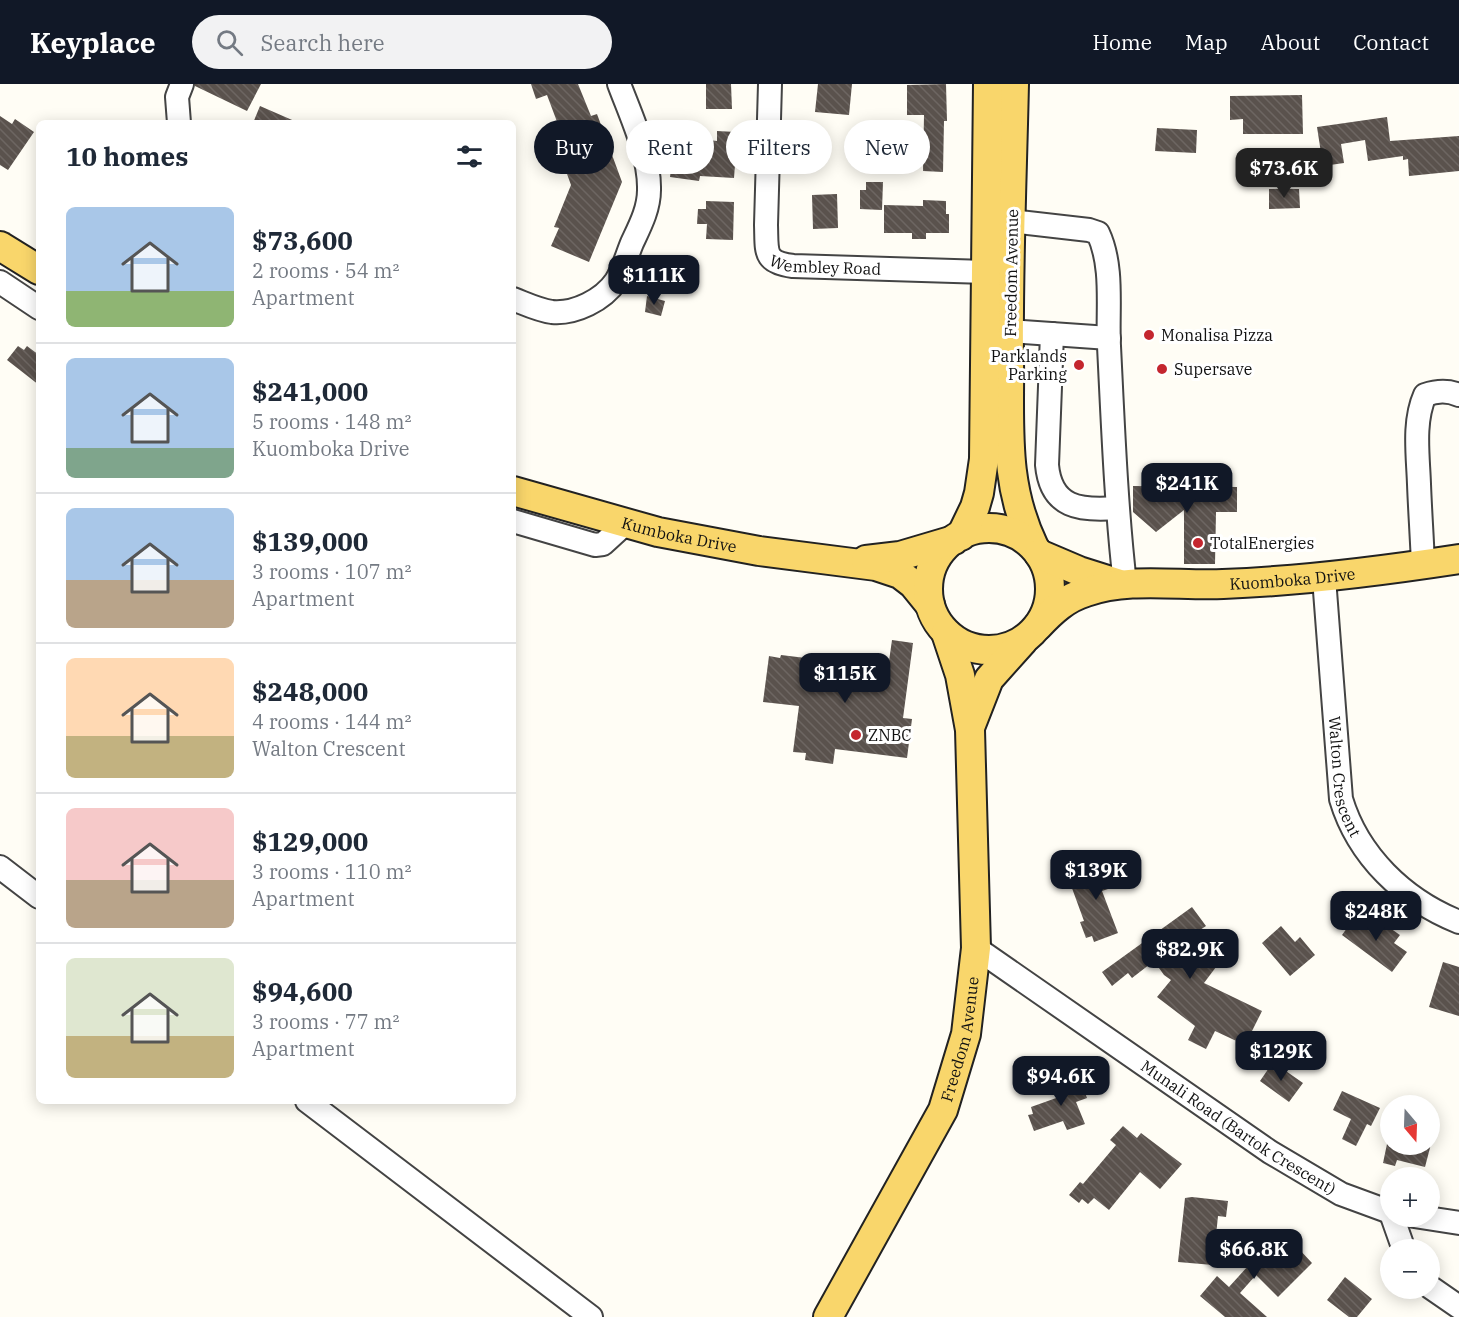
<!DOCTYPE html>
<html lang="en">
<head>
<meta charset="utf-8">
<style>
	body { margin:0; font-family:"IBM Plex Serif",serif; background:#f2f2f3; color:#1f2937; height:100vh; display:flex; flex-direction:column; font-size:22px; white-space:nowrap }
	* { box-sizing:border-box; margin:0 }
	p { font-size:20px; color:#747a83 }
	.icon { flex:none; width:33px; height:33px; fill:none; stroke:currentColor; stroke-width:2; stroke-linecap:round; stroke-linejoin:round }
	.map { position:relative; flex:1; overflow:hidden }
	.sheet { position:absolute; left:36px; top:36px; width:480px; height:984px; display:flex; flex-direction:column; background:#fff; border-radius:9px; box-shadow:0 3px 15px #0003 }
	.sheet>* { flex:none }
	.guide { position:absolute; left:534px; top:36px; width:570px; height:54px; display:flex; gap:12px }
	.needle { width:39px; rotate:161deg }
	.buttons { position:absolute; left:1380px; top:1011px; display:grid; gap:12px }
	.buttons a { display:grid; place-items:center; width:60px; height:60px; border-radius:50%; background:#fff; box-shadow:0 3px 15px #0003; font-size:30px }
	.price { position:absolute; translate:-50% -51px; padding:0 14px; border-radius:12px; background:#111827; color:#fff; font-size:20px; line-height:39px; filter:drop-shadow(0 2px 3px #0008) }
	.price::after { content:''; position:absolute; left:50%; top:36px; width:18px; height:14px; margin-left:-9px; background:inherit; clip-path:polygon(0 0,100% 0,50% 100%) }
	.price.selected { background:#222; color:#fff }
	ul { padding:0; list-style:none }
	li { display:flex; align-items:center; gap:18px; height:150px; padding:0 30px }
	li+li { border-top:2px solid #e0e1e3 }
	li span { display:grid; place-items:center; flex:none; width:168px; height:120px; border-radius:9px; color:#555 }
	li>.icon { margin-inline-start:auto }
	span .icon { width:72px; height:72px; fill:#fffc; stroke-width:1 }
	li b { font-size:26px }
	h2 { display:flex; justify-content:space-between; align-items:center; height:72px; padding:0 30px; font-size:26px }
	.pill { padding:0 21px; border-radius:27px; background:#fff; box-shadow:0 3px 15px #0003; font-size:21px; line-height:54px }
	.pill.selected { background:#111827; color:#fff }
	header { display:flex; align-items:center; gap:36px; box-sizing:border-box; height:84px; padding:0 30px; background:#111827; color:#fff }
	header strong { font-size:28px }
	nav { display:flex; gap:33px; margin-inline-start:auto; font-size:21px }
	.search { width:420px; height:54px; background:#f2f2f3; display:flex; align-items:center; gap:15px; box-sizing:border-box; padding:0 21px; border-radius:33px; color:#747a83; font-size:22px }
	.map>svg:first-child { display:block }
</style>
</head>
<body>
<header>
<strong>Keyplace</strong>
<div class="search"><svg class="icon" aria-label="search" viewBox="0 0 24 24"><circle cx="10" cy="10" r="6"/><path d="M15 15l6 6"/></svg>Search here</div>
<nav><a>Home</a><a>Map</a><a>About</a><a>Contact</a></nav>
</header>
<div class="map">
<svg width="1459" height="1233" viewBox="0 0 1459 1233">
	<defs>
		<pattern id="building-back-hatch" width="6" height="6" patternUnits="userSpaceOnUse" patternTransform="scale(1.5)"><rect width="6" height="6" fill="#5a524d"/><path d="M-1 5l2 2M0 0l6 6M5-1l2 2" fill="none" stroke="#6d6662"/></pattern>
	</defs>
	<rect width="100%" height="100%" fill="#fffdf5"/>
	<path fill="url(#building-back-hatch)" d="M195 0H261L247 27 195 2Z
		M531 0H578L591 32 597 30 622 98 589 178 551 162 559 144 554 143 571 101 554 54 562 51 547 11 536 15Z
		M706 0H731L732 25H706Z
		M818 0H852L849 31 815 28Z
		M946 0 947 37H944L943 88 923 87 924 31H907V1Z
		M1302 11 1303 50H1243V35L1230 36V12Z
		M260 22 299 39H253Z
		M0 32 12 40 15 35 34 48 8 86 0 81Z
		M1387 33 1390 57 1459 52V87L1409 92 1408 75 1403 76V72L1368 77 1365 56 1341 60 1344 79 1323 82 1317 43Z
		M1157 44 1197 46 1196 69 1155 67Z
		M717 47 736 48 735 56H745L743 82 735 81 734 94 700 92 699 97 670 93 675 52 717 57Z
		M866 98H883L882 126 860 125V106H866Z
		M1269 105H1299L1300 124 1269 125Z
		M837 110 838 144 813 145 812 111Z
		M923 116 946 117V130H949V149H926V155H912V149H884V121L923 122Z
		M706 117 734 118 733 156 706 155 707 140H697L698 125H706Z
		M647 212 665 217 661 232 645 228Z
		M18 262 24 266 27 262 39 271V301L7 276Z
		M1133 402 1237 403V428H1216L1215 480H1184V426L1156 448 1133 428Z
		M892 556 913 559 903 634 912 635 907 674 835 665 833 680 805 676 806 669 793 668 799 622 763 618 769 572 780 574 781 571 888 584Z
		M1115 779 1123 800 1102 807 1118 849 1094 858 1092 852 1086 854 1080 838 1084 837 1069 796Z
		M1192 823 1206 842 1200 846 1228 867 1204 899 1262 927 1245 961 1215 947 1206 965 1188 956 1195 942 1157 913 1171 896 1164 891 1154 877 1132 894 1128 889 1112 902 1102 888Z
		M1357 830 1372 842 1377 835 1400 851 1394 859 1407 868 1392 888 1342 851Z
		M1281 842 1295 858 1300 853 1315 871 1290 892 1262 859Z
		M1443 878 1459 883V932L1429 923Z
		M1273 978 1303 999 1289 1018 1260 997Z
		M1079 993 1087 1014 1076 1018 1085 1040 1067 1046 1063 1037 1034 1047 1028 1031 1033 1030 1031 1023 1059 1013 1055 1002Z
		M1342 1007 1380 1024 1371 1042 1367 1040 1356 1062 1342 1055 1351 1035 1333 1026Z
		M1123 1042 1137 1054 1141 1049 1182 1080 1160 1105 1140 1088 1109 1126 1094 1114 1088 1120 1082 1115 1079 1119 1069 1111 1080 1098 1083 1100 1116 1061 1110 1056Z
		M1387 1060H1431L1425 1083 1397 1076 1395 1082 1383 1079Z
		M1192 1113 1228 1117 1226 1133 1218 1132 1213 1181 1178 1178 1185 1114Z
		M1251 1153 1280 1182 1298 1164 1312 1179 1278 1213 1256 1191 1240 1209 1267 1233H1225L1200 1212 1217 1192 1229 1203 1248 1182 1235 1170Z
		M1345 1193 1372 1215 1357 1233H1349L1327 1216Z"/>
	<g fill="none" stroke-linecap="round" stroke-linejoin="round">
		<defs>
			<g id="minor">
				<path id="s1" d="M770 0 766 141C767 168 763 178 793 182L986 188"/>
				<path d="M179 39 177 13 182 0"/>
				<path d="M1011 137 1089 146 1098 149C1114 183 1107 226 1109 262 1113 342 1116 421 1125 500"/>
				<path d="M0 198 39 224"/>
				<path d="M513 215C526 220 538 226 552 228 575 230 603 216 616 197 623 186 627 171 632 159 640 142 649 125 649 106 650 72 631 32 619 0"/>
				<path d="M1009 247 1109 254"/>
				<path d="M1052 250 1047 381C1051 424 1080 427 1117 424"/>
				<path d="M513 437 595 461 603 460 626 439"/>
				<path d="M1423 481C1422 454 1420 427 1419 400 1418 371 1413 338 1425 311 1437 307 1447 306 1459 311"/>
				<path id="s2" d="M1324 494 1341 715C1358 772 1404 816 1459 838"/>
				<path d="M0 783 39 813"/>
				<path id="s3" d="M976 864 1270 1068 1341 1110 1390 1128"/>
				<path d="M307 1017 591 1233"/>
				<path d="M1392 1132 1404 1166"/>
				<path d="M1414 1132 1459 1139"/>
				<path d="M1430 1203 1459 1223"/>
			</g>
			<g id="major">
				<path d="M1014 0C1012 91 1008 183 1009 274 1010 342 1003 399 1034 463"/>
				<path d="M0 162 39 186"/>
				<path id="s4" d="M513 407 658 448 759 467 876 482 900 490 913 500 930 521"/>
				<circle cx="989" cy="505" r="61"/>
				<path d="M961 452 975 423 979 409 984 375 988 0"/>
				<path d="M1039 470 1079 487 1117 499"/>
				<path d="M866 476 900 472 954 456"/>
				<path id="s5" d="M1038 542C1052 527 1066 514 1086 508 1129 493 1178 502 1223 500 1302 497 1381 487 1459 475"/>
				<path d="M971 641 989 595 1023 557"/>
				<path id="s6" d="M828 1233 943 1026 966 950 976 864 970 646 960 591 946 549"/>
			</g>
		</defs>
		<use href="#minor" stroke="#444" stroke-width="26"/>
		<use href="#major" stroke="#222" stroke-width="32"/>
		<use href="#minor" stroke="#fff" stroke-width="22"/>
		<use href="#major" stroke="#f9d66b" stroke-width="28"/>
	</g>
	<g fill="#c4262e" stroke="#fff" stroke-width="2">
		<circle cx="1149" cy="251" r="6"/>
		<circle cx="1079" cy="281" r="6"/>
		<circle cx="1162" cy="285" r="6"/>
		<circle cx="1198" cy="459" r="6"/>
		<circle cx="856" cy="651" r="6"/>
	</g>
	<g text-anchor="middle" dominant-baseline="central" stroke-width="6" stroke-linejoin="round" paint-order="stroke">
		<g font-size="16" fill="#111" stroke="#fff">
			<text stroke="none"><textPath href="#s1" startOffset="231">Wembley Road</textPath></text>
			<text transform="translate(1011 189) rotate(-89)">Freedom Avenue</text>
			<text stroke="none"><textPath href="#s4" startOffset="172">Kumboka Drive</textPath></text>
			<text stroke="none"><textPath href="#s5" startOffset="267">Kuomboka Drive</textPath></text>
			<text stroke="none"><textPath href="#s2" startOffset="200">Walton Crescent</textPath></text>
			<text stroke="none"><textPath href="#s6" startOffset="310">Freedom Avenue</textPath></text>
			<text stroke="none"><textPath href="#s3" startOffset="318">Munali Road (Bartok Crescent)</textPath></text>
		</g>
		<g font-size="16" fill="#111" stroke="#fff" text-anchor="start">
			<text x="1161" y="251">Monalisa Pizza</text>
			<text x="1067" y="272" text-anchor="end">Parklands<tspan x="1067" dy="18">Parking</tspan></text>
			<text x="1174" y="285">Supersave</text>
			<text x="1210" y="459">TotalEnergies</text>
			<text x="868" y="651">ZNBC</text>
		</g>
	</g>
</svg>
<div class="buttons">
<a><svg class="needle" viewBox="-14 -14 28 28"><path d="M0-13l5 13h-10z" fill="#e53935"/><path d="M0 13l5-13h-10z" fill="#747a83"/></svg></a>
<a>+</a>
<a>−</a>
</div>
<b class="price selected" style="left:1284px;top:115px">$73.6K</b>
<b class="price" style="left:654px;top:222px">$111K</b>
<b class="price" style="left:1187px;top:430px">$241K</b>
<b class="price" style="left:845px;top:620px">$115K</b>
<b class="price" style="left:1096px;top:817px">$139K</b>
<b class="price" style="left:1376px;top:858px">$248K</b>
<b class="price" style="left:1190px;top:896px">$82.9K</b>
<b class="price" style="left:1281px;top:998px">$129K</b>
<b class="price" style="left:1061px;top:1023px">$94.6K</b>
<b class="price" style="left:1254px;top:1196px">$66.8K</b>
<div class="guide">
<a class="pill selected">Buy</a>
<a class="pill">Rent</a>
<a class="pill">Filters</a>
<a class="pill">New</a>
</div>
<section class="sheet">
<h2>10 homes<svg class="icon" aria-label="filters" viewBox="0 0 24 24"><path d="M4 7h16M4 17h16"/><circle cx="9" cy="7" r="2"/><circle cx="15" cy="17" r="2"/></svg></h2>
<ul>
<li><span style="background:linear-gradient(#a9c7e8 70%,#8fb573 0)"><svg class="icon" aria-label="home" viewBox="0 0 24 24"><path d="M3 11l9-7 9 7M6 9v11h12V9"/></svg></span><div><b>$73,600</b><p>2 rooms · 54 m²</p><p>Apartment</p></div></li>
<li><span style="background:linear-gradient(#a9c7e8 75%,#7fa58c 0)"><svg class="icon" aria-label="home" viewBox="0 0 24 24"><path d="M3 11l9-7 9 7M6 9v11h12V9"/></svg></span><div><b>$241,000</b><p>5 rooms · 148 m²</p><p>Kuomboka Drive</p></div></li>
<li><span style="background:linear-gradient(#a9c7e8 60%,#b9a48a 0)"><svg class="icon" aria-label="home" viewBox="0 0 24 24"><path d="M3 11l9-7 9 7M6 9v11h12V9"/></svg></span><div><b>$139,000</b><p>3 rooms · 107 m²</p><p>Apartment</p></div></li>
<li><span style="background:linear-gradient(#ffd9b3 65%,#c2b280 0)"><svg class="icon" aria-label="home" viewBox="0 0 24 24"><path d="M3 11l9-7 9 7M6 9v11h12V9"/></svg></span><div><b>$248,000</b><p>4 rooms · 144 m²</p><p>Walton Crescent</p></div></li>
<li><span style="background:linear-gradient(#f6c9c9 60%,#b9a48a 0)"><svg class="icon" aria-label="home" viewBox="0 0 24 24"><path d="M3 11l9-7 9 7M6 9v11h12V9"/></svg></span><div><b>$129,000</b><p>3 rooms · 110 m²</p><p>Apartment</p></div></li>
<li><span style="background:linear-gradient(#dfe7d0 65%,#c2b280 0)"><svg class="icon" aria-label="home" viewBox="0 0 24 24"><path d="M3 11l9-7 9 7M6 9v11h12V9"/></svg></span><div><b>$94,600</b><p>3 rooms · 77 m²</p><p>Apartment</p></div></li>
</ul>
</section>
</div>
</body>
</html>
